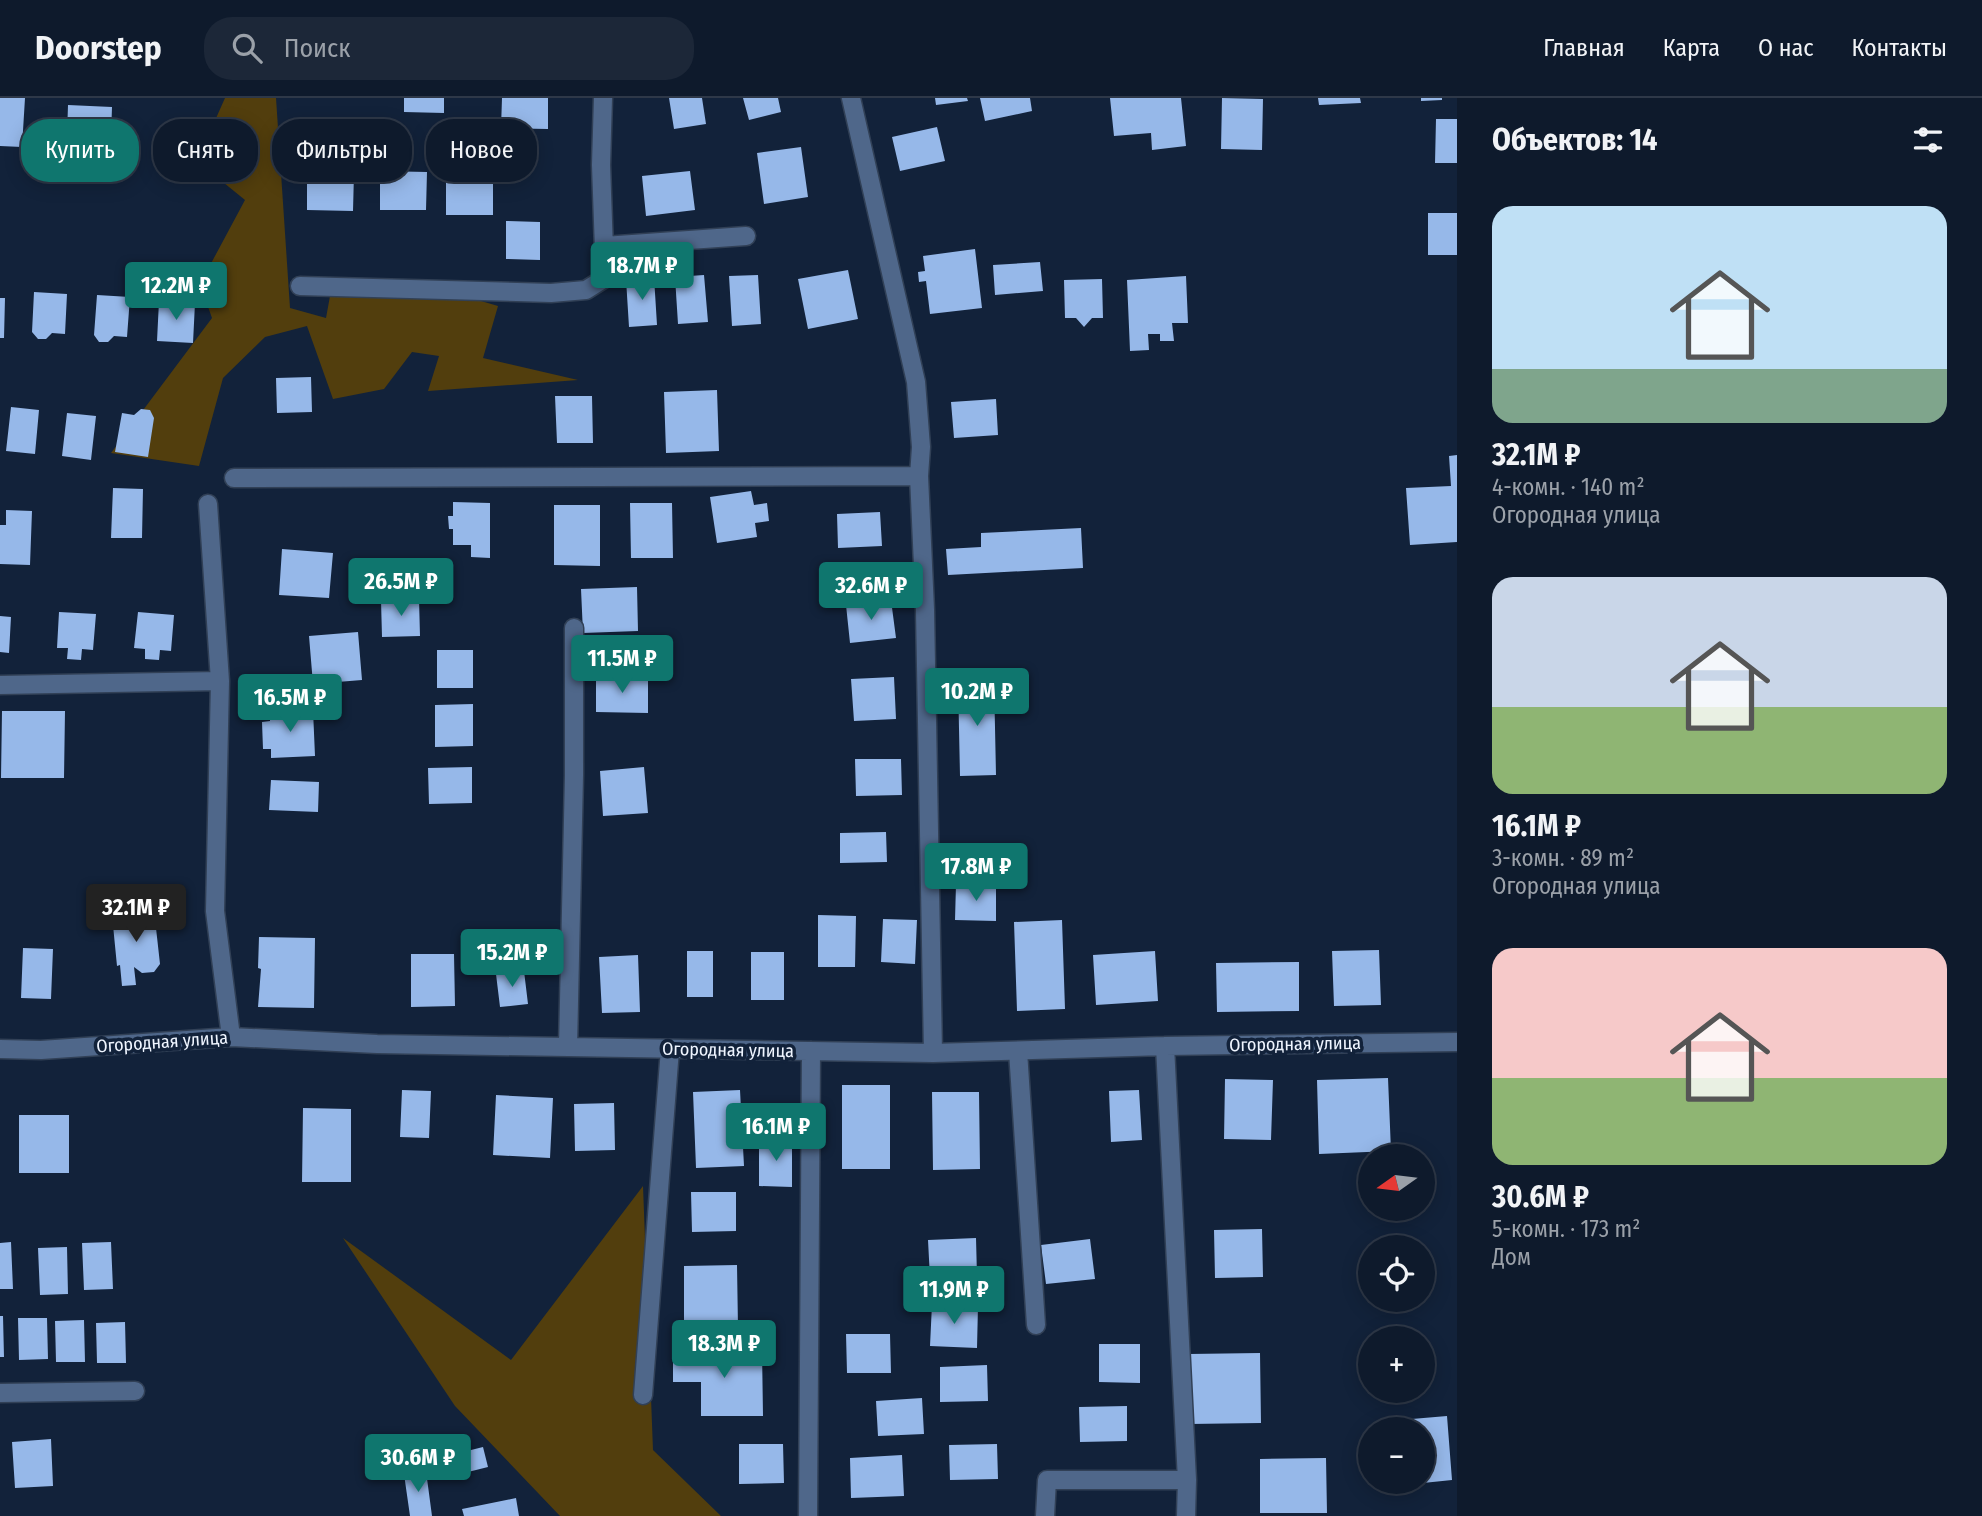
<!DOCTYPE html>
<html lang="ru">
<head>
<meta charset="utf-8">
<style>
	body { margin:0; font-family:"Fira Sans Condensed",sans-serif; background:#1c2738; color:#f1f3f6; height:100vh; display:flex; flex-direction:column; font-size:26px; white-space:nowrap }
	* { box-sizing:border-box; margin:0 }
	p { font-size:23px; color:#9ba1a9 }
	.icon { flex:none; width:38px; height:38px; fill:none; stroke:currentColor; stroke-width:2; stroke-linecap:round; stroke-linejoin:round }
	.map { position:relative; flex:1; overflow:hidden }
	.details { display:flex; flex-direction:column; background:#0e1a2c; width:525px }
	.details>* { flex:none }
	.banner { position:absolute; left:21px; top:21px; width:665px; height:63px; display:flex; gap:14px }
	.needle { width:46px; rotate:256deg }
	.fabs { position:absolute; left:1358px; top:1046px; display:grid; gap:14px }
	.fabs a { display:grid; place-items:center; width:77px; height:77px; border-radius:50%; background:#0e1a2c; box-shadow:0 4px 18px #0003,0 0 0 2px #2e3848; font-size:35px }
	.price { position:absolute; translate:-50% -60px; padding:0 16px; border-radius:7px; background:#0f766e; color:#fff; font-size:23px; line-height:46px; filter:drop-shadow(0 2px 4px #0008) }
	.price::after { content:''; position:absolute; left:50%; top:42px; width:21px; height:16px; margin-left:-10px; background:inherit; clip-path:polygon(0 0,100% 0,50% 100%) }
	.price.selected { background:#222; color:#fff }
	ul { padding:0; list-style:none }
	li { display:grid; align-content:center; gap:14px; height:371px; padding:0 35px }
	li span { display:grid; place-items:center; height:217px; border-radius:21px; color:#555 }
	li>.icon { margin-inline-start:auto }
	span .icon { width:126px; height:126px; fill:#fffc; stroke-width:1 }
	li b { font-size:30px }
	h2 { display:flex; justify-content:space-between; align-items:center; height:84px; padding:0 35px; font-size:30px }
	.tag { padding:0 24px; border-radius:28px; background:#0e1a2c; box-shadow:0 4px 18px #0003,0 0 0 2px #2e3848; font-size:24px; line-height:63px }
	.tag.selected { background:#0f766e; color:#fff }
	header { display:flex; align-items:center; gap:42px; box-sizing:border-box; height:98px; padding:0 35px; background:#0e1a2c; border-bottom:2px solid #2e3848 }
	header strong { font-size:33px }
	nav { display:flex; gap:38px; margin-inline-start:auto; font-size:24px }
	.search { width:490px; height:63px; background:#1c2738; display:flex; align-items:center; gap:18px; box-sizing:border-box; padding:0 24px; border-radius:28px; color:#9ba1a9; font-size:26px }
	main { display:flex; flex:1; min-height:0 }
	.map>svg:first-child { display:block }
</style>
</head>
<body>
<header>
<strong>Doorstep</strong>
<div class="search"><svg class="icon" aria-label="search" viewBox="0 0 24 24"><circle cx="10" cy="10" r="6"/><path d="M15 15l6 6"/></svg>Поиск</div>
<nav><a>Главная</a><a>Карта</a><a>О нас</a><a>Контакты</a></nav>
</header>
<main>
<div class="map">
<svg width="1457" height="1418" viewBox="0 0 1457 1418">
	<rect width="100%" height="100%" fill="#12223a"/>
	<path fill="#523e0d" d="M225 0H276L290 210 326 220 332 187 413 183 498 208 483 260 578 282 428 293 439 258 412 254 384 291 333 301 307 228 265 239 223 280 199 368 111 355 212 220 200 186 245 102 197 63Z
		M643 1088 653 1352 721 1418H560L455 1308 343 1140 511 1262Z"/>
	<path fill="#96b8e9" d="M0 0H25L22 49 0 48Z
		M404 0H444V15L404 14Z
		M502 0H548V31L501 30Z
		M669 0H702L706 26 674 31Z
		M743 0H778L781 14 749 22Z
		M935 0H967L968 3 936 7Z
		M980 0H1030L1032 13 985 23Z
		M1110 0H1181L1186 48 1152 52 1151 35 1114 38Z
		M1222 0 1263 1 1262 52 1221 51Z
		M1318 0H1360L1361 5 1319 7Z
		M1421 0H1442V2L1421 3Z
		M68 7 112 9 111 39 67 37Z
		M1436 21H1457V65H1435Z
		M937 29 945 63 900 73 892 39Z
		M801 49 808 99 764 106 757 55Z
		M380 73 427 74 426 112H380Z
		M690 73 695 112 646 118 642 78Z
		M307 74 354 75 353 113 307 112Z
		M446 79H493V117H446Z
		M1428 115H1457V157H1428Z
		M506 123 540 124V162L506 161Z
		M975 151 982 210 930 216 926 183 919 184 918 174 925 173 923 158Z
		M1040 164 1043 193 995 197 993 167Z
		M848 172 858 221 808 231 798 181Z
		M704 177 708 224 678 226 675 179Z
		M758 177 761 226 732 228 729 178Z
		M1186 178 1188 225H1172L1174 243H1160V236H1148L1149 252 1130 253 1127 182Z
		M654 179 657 227 629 229 626 181Z
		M1102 181 1103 220H1092L1084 229 1076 220H1065L1064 182Z
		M34 194 67 196 65 236 52 235 46 241H38L32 234Z
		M97 197 130 199 127 239 114 238 108 244H99L94 237Z
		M0 200H5L4 240H0Z
		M159 203 195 205 193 245 157 243Z
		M311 279 312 314 277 315 276 280Z
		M717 292 719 353 666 355 664 294Z
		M555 298H592L593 345H557Z
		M996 301 998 337 954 340 951 304Z
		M11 309 39 312 35 356 6 353Z
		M141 311 150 312 154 320 148 359 115 354 122 315 134 317Z
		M67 315 96 318 91 362 62 358Z
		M1457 357V444L1410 447 1406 390 1451 388 1449 358Z
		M113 390 143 391 142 440H111Z
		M751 393 754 407 767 405 769 423 755 425 757 439 717 445 710 399Z
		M453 404 490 405V460L471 459V447H453V431H449L448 418H453Z
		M630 405H672L673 460H631Z
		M554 407H600V468L554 467Z
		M6 412 32 413 30 467 0 466V427H6Z
		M880 414 882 448 838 450 837 416Z
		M1081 430 1083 470 948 477 946 451 981 449V435Z
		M282 451 333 455 329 500 279 497Z
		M637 489 638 533 583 535 581 491Z
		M419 501 420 538 382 539 381 502Z
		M891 502 896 540 850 545 846 507Z
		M59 514 96 516 93 552 82 551 81 562 67 561 68 550H57Z
		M138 514 174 517 171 553 160 552 159 562 145 561V551L134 550Z
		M0 518 11 519 9 555 0 554Z
		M358 534 362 582 313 586 309 538Z
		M437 552H473V590H437Z
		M596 579H648V615L596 614Z
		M894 579 896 621 854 623 851 581Z
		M994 582 996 677 960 678 958 583Z
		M473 606V648L435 649V607Z
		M313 612 315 658 271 660V651H263L262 624 270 623V614Z
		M2 613H65L64 680H1Z
		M855 661H901L902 697 856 698Z
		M472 669V705L429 706 428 670Z
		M644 669 648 715 603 718 600 673Z
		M271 682 319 684 318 714 269 712Z
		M886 734 887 764 840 765V735Z
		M956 786 996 787V823L955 822Z
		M154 812 160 866 154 874 142 875 134 869 136 887 122 888 120 867 117 868 112 817Z
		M818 817 856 818 855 869H818Z
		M883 821 917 822 915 866 881 864Z
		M1062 822 1065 911 1017 913 1014 824Z
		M259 839 315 840 314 910 258 909 261 871 258 870Z
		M23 850 53 851 51 901 21 900Z
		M1379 852 1381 907 1334 908 1332 853Z
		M687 853H713V899H687Z
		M1155 853 1158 903 1096 907 1093 857Z
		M751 854H784V902H751Z
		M411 856H454L455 908 411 909Z
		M638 857 640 914 602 915 599 859Z
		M1299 864V913L1217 914 1216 865Z
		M524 873 528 906 500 909 496 876Z
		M1388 980 1391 1053 1319 1056 1317 982Z
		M1225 981 1273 982 1271 1042 1224 1041Z
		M842 987H890V1071H842Z
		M402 992 431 993 429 1040 400 1039Z
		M740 992 744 1068 696 1070 693 994Z
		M1139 992 1142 1042 1111 1044 1109 993Z
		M932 994H979L980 1071 933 1072Z
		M496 997 553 1000 550 1060 493 1057Z
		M614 1005 615 1052 575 1053 574 1006Z
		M303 1010 351 1011V1084H302Z
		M19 1017H69V1075H19Z
		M759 1042H792V1089L759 1088Z
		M691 1094H736V1133L692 1134Z
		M1262 1131 1263 1179 1215 1180 1214 1132Z
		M976 1140 977 1178 930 1180 928 1142Z
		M1090 1141 1095 1181 1046 1186 1041 1147Z
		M11 1144 13 1191H0V1145Z
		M111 1144 113 1191 84 1192 82 1145Z
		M67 1149 68 1196 40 1197 38 1150Z
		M737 1167 738 1230H684V1168Z
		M932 1206 978 1208 977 1250 930 1248Z
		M0 1218H3L4 1259H0Z
		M18 1220H47L48 1261 19 1262Z
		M84 1222 85 1264H56L55 1223Z
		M125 1224 126 1265H97L96 1225Z
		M846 1236H890L891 1275H847Z
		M1099 1246H1140V1285L1099 1284Z
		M762 1252 763 1318H701V1284H673V1253Z
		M1260 1255 1261 1325 1189 1326V1256Z
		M987 1267 988 1303 940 1304V1269Z
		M922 1300 924 1336 878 1338 876 1303Z
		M1127 1308V1343L1080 1344 1079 1309Z
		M1447 1318 1452 1382 1423 1385V1332H1401L1400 1322Z
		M51 1341 53 1388 15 1390 12 1344Z
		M739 1346H783L784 1385 739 1386Z
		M997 1346 998 1381 950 1382 949 1347Z
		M483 1349 488 1369 456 1377 451 1357Z
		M902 1357 904 1398 851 1400 850 1360Z
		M1326 1360 1327 1415H1260V1361Z
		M426 1373 432 1418H410L404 1376Z
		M516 1400 519 1418H464L462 1411Z"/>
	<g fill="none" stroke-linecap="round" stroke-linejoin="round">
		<defs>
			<path id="minor" d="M851 0 916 284 921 349 919 378 925 512 933 955
				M604 148 746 138
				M300 188 551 195 586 192 605 180 601 67 603 0
				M234 380 919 378
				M208 406 220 583 215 813 231 939
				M0 587 220 583
				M1165 948 1187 1382 1186 1418
				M568 949 574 677V530
				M0 951 41 952 231 939 377 946 933 955 1165 948 1457 944
				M1018 953 1036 1227
				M0 1295 135 1293
				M643 1297 670 951
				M808 1418 811 953
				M1045 1418 1047 1382H1187"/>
		</defs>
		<use href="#minor" stroke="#314056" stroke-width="21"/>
		<use href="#minor" stroke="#4f678a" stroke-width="18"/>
	</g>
	<g text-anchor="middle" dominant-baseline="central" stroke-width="7" stroke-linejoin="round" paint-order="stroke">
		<g font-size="18" fill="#eff5ff" stroke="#12223a">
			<text transform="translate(162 944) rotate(-4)">Огородная улица</text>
			<text transform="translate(1295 946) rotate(-1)">Огородная улица</text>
			<text transform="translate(728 952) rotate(1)">Огородная улица</text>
		</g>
	</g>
</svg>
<div class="fabs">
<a><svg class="needle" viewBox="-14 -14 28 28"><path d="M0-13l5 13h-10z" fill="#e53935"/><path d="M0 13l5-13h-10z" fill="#9ba1a9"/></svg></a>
<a><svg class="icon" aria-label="locate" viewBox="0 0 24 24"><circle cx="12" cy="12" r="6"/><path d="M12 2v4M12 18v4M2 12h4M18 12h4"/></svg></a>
<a>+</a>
<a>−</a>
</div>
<b class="price" style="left:642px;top:204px">18.7M ₽</b>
<b class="price" style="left:176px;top:224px">12.2M ₽</b>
<b class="price" style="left:401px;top:520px">26.5M ₽</b>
<b class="price" style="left:871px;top:524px">32.6M ₽</b>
<b class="price" style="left:622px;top:597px">11.5M ₽</b>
<b class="price" style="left:977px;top:630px">10.2M ₽</b>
<b class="price" style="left:290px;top:636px">16.5M ₽</b>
<b class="price" style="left:976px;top:805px">17.8M ₽</b>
<b class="price selected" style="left:136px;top:846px">32.1M ₽</b>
<b class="price" style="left:512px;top:891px">15.2M ₽</b>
<b class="price" style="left:776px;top:1065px">16.1M ₽</b>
<b class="price" style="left:954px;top:1228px">11.9M ₽</b>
<b class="price" style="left:724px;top:1282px">18.3M ₽</b>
<b class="price" style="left:418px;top:1396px">30.6M ₽</b>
<div class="banner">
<a class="tag selected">Купить</a>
<a class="tag">Снять</a>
<a class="tag">Фильтры</a>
<a class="tag">Новое</a>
</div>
</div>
<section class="details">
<h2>Объектов: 14<svg class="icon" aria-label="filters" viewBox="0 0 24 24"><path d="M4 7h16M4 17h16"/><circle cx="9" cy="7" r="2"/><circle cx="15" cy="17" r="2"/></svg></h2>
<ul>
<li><span style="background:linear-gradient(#bfe0f5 75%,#7fa58c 0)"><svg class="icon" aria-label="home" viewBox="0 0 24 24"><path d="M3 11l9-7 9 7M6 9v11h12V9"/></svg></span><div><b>32.1M ₽</b><p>4-комн. · 140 m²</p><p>Огородная улица</p></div></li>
<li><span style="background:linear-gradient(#c9d6e8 60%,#8fb573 0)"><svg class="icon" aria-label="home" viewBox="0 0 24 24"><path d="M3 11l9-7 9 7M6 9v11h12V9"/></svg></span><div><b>16.1M ₽</b><p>3-комн. · 89 m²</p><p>Огородная улица</p></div></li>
<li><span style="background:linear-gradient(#f6c9c9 60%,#8fb573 0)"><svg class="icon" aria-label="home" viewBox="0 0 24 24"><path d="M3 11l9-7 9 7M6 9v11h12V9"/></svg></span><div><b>30.6M ₽</b><p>5-комн. · 173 m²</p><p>Дом</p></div></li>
</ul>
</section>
</main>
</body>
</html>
